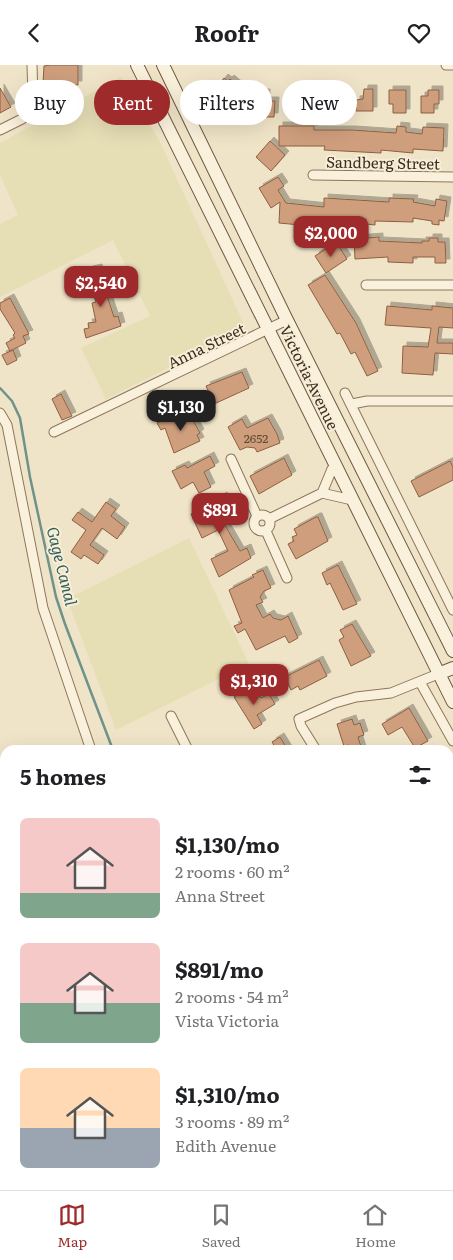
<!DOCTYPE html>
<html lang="en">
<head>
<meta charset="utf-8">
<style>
	body { margin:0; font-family:Literata,serif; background:#f6f6f6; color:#202124; height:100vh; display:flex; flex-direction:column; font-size:19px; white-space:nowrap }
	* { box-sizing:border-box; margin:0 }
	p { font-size:16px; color:#757577 }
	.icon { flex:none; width:28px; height:28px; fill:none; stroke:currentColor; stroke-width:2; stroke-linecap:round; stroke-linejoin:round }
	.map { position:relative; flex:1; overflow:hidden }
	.details { position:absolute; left:0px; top:680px; width:454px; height:445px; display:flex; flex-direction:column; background:#fff; border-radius:15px 15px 0 0; box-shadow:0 5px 20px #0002 }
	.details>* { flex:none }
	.top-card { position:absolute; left:15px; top:15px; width:424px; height:45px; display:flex; gap:10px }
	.price { position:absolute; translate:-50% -42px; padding:0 11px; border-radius:10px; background:#9e2a2b; color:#fff; font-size:16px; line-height:32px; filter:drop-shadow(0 1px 2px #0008) }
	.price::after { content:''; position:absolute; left:50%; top:30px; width:15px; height:11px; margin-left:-8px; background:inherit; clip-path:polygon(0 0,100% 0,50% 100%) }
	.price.on { background:#222; color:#fff }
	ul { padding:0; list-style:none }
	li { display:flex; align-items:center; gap:15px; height:125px; padding:0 20px }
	li span { display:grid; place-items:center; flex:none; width:140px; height:100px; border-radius:8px; color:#555 }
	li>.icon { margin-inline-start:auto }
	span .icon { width:60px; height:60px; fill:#fffc; stroke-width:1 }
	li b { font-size:21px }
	h2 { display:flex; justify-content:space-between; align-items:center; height:60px; padding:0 20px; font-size:21px }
	.pill { padding:0 18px; border-radius:22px; background:#fff; box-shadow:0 5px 20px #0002; font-size:18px; line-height:45px }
	.pill.on { background:#9e2a2b; color:#fff }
	header { display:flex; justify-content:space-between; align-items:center; height:65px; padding:0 20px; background:#fff; font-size:22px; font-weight:700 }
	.dock { display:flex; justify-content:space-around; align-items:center; height:70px; border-top:1px solid #e0e0e0; background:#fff; font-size:14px; color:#757577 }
	.dock a { display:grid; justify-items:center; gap:2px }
	.dock .on { color:#9e2a2b }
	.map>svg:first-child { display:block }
</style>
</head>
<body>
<header><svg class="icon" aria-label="back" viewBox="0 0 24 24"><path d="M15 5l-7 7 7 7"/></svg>Roofr<svg class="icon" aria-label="heart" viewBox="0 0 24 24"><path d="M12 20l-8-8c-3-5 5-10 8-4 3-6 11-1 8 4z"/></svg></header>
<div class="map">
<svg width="453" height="1125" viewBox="0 0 453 1125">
	<defs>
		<filter id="shadow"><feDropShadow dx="4" dy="-4" stdDeviation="0" flood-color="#0004"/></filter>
	</defs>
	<rect width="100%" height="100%" fill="#f0e4c8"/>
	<path fill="#e6deb5" d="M121 12 160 77 246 264 106 334 81 283 150 251 113 175 0 232V159L18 150 0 110V78Z
		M189 473 249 599 116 665 67 534Z"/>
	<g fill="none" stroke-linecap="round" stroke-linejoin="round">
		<path stroke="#6f938a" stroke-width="2.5" d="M0 323 12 336 20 353 30 412 56 532 65 559 113 685"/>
	</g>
	<path fill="#cf9f7d" stroke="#8d5f41" filter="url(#shadow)" d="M50 0H78V20L43 19 44 1Z
		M224 13 228 16 230 14 240 22 232 32 227 28 220 36 212 29Z
		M323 22H333V29L341 30 340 47H328V38H322Z
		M0 23 11 42 0 48Z
		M295 24H308L307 38H302V47H290V27H295Z
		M364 24H373V46H356V35L363 34Z
		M389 25H406V48H393V39H389Z
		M428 25H439V39H434V48H421V31H428Z
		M257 28H266V36H275L274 52H257Z
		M279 61H314V65H352L396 68 397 61 406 62V67L422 69 423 62 444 63 443 86 413 84V88L381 85V88L324 85 325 81H279Z
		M270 76 285 90 271 106 256 92Z
		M278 112 284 121 278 125 286 138 324 142V133L389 137V133L414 134 413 137 435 141 436 134 447 136 444 156 439 155V160L432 159V156L413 153V157L375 156V160L366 159V154L348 153 347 159H335V154L312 153 311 161 279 158 280 137 271 143 259 123Z
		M379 172V176L422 178V176H429V173H438V177H445L446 198H435V192H413V198L388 197V192L355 194 354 174Z
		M336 177 347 194 326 208 315 191Z
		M98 203 114 252 118 251 121 261 86 273 84 264 89 263 88 258 96 257 92 238 96 237 87 211 91 210 89 205Z
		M325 210 356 258 378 306 367 311 355 287 351 289 340 268 337 269 308 220Z
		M10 233 29 269 23 271 26 278 10 286 6 278 15 273 13 270 15 268 0 244V238Z
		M387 241 432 245V241L453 243V263L439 262 437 278H453V289L435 288 433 310 402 308 403 281 428 282 431 263 385 260Z
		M13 285 17 295 7 300 2 290Z
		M242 307 249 323 214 339 206 321Z
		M61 329 72 351 62 355 52 334Z
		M189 348 200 368 197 370 200 376 174 388 165 363 161 365 157 358 169 352 171 356Z
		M268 353 277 369 280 378 257 387 255 383 247 382 240 385 228 362 242 354 247 363Z
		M210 391 215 401 204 407 211 422 199 428 193 417 181 424 172 406 185 400 187 403Z
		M284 393 292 410 259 429 250 411Z
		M450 396 453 402V415L419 432 411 416Z
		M223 431 231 446 225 449 227 452 222 455 240 486 247 483 251 493 219 512 211 494 228 486 218 465 202 473 191 449Z
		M106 437 116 444 111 451 125 462 117 474 102 463 90 480 104 490 98 499 84 490 81 494 71 487 86 465 72 455 78 447 92 457Z
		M316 452H318L328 476 296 494 288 479 294 476 292 472 297 470 294 464Z
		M338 500 357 539 343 545 330 518 327 520 322 508Z
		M263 505 271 523 264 526 260 532 263 537 256 540 263 553 270 549 273 553 281 555 288 551 298 573 289 578 285 571 256 585 245 564 238 568 234 561 242 558 229 525 254 512 252 510Z
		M352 559 371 591 351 601 339 575 344 572 340 565Z
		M319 595 327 611 300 625 298 621 291 625 285 612Z
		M247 625 252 633 258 629 261 633 269 629 275 639 257 650 262 659 254 664 234 632Z
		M409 643 428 676 415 683 402 662 388 670 382 659Z
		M352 654 354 660 360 658 364 670 358 672 362 685H350L349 680 344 681 341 672 337 659Z
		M280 672 288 685H277L272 677Z"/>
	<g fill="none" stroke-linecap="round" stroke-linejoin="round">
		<defs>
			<path id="street" d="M446 0H453
				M0 65 22 54 33 32 32 0
				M313 110 453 112
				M366 220H453
				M345 328 453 545
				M352 339 367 336H453
				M0 348 7 360 43 543 91 685
				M54 367 287 255
				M231 394 257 451
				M322 428 352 435
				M254 458a8 8 0 1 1 16 0a8 8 0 1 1-16 0Z
				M269 454 322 428 332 404 335 402
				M266 466 287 513
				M420 617 453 676
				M171 651 188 685
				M316 685 301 661 299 654 335 638 356 632 391 628 438 609
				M0 739 5 733
				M449 892 453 888
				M0 983 5 982
				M117 1120 123 1125
				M339 1120 343 1125
				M0 1125 12 1120
				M205 1125 210 1120"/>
			<path id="secondary" d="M137 0 453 637
				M163 0 285 251 453 586
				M438 609 453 603"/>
			<path id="primary" d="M449 1050 453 1048
				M449 1071 453 1069
				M255 1125 264 1120
				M295 1125 308 1120"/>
		</defs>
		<use href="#street" stroke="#8d765c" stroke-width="11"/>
		<use href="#secondary" stroke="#6f573f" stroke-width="14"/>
		<use href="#primary" stroke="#5b4430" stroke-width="16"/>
		<use href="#street" stroke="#faf1dc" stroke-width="9"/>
		<use href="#secondary" stroke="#faf1dc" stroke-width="12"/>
		<use href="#primary" stroke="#f3d9a0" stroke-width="14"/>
	</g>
	<g text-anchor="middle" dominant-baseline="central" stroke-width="4" stroke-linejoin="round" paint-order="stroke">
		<g font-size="12" fill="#624a37">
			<text x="256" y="373">2652</text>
		</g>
		<g font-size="15" fill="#3d2e20" stroke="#f7eed8">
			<text transform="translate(383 97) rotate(1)">Sandberg Street</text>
			<text transform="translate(206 280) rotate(-26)">Anna Street</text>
			<text transform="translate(310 312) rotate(64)">Victoria Avenue</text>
		</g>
		<g font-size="16" font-style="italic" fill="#2f5d5a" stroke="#f7eed8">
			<text transform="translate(63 501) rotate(76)">Gage Canal</text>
		</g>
	</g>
</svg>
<b class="price" style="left:331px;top:193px">$2,000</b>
<b class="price" style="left:101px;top:243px">$2,540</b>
<b class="price on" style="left:181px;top:367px">$1,130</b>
<b class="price" style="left:220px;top:470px">$891</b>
<b class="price" style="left:254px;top:641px">$1,310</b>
<div class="top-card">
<a class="pill">Buy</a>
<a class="pill on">Rent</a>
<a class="pill">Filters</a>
<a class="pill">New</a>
</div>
<section class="details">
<h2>5 homes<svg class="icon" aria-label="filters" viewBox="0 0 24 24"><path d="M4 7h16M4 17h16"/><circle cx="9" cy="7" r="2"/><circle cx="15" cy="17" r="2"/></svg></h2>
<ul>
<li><span style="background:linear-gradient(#f6c9c9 75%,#7fa58c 0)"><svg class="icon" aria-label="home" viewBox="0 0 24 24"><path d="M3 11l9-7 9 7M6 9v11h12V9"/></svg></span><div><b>$1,130/mo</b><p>2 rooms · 60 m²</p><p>Anna Street</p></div></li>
<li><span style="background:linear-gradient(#f6c9c9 60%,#7fa58c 0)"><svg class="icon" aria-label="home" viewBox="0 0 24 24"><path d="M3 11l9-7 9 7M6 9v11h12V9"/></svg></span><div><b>$891/mo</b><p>2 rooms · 54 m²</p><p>Vista Victoria</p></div></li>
<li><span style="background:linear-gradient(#ffd9b3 60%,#9aa5b1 0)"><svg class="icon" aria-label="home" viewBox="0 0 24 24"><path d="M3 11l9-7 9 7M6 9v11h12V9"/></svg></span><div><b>$1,310/mo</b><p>3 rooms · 89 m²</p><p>Edith Avenue</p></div></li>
</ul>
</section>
</div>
<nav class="dock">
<a class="on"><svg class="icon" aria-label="map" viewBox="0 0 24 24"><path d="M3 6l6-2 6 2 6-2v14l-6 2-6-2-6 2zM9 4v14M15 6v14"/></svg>Map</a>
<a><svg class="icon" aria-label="saved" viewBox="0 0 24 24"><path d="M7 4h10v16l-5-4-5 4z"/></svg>Saved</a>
<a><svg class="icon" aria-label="home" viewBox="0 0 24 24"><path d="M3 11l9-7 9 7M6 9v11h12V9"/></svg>Home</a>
</nav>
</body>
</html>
